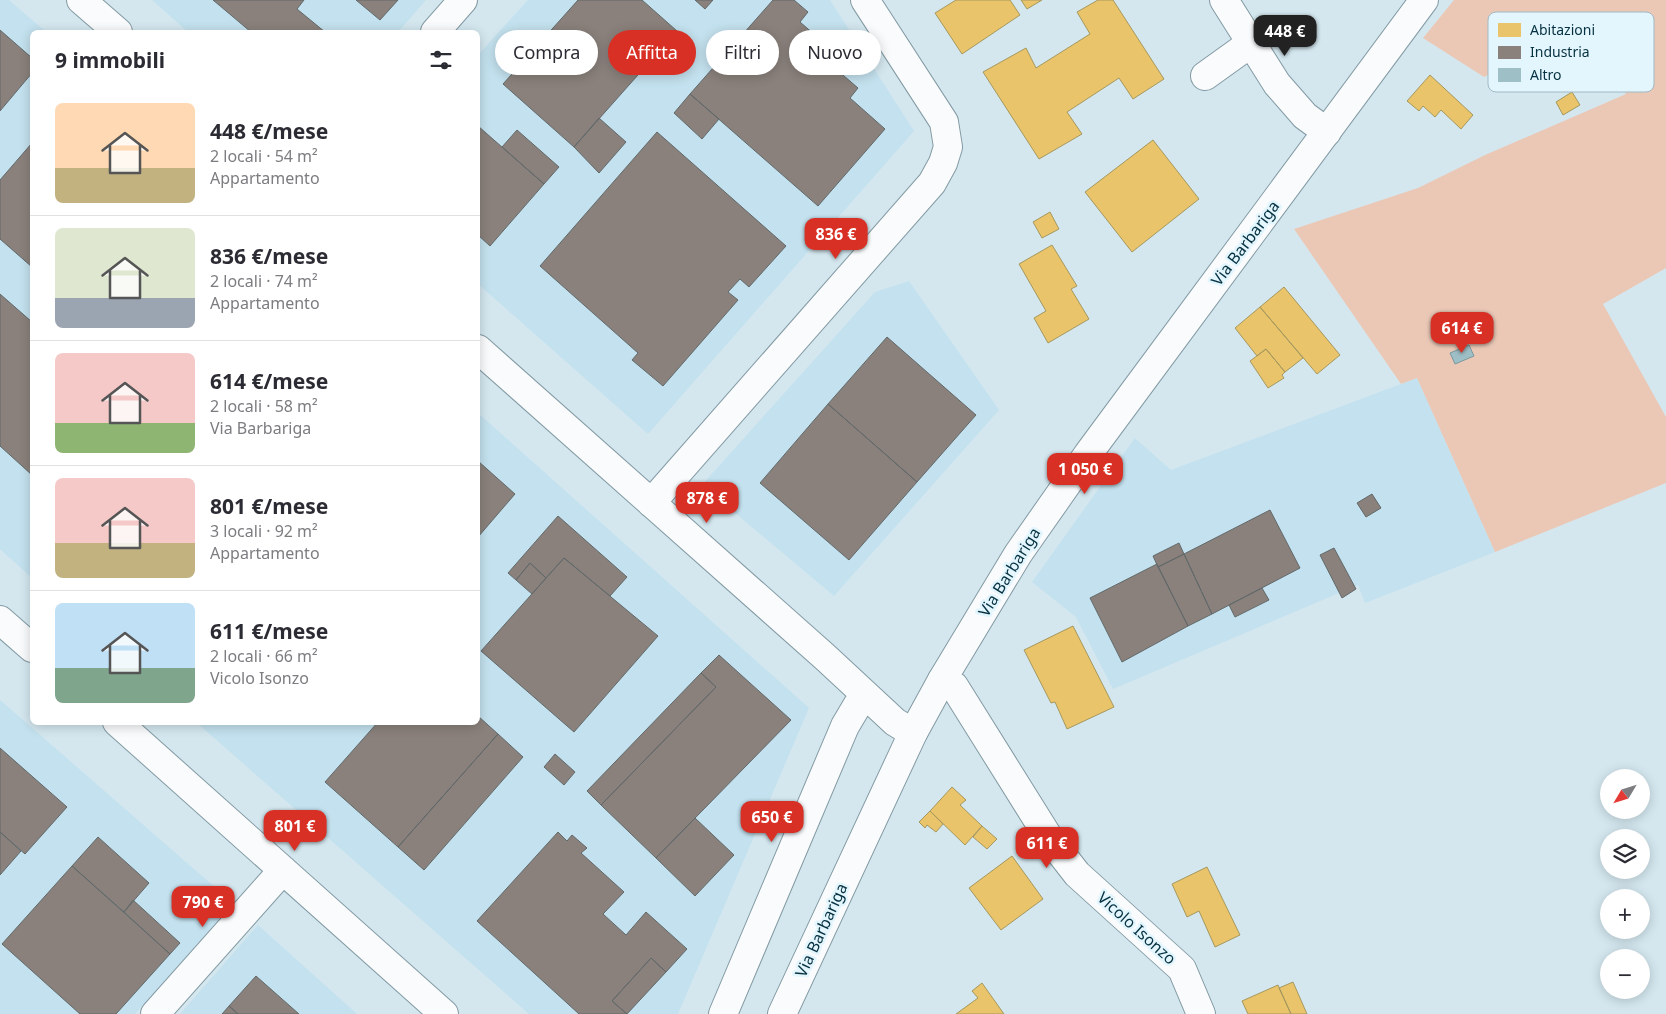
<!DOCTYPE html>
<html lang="it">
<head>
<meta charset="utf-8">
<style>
	body { margin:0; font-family:"Noto Sans",sans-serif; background:#f2f2f3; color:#2b2b33; height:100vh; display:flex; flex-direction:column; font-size:19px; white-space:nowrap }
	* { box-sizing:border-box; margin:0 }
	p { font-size:16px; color:#7c7c81 }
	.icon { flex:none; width:28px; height:28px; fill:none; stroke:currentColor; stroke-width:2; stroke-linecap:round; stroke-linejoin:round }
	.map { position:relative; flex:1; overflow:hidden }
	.side { position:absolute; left:30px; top:30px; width:450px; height:695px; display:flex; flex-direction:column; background:#fff; border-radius:8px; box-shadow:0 2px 12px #0003 }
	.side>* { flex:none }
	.top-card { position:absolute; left:495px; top:30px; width:475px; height:45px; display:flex; gap:10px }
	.needle { width:32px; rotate:232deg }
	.controls { position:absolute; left:1600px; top:769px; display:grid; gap:10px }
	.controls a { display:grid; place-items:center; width:50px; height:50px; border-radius:50%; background:#fff; box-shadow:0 2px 12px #0003; font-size:25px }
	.price { position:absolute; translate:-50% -42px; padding:0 11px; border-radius:10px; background:#d93025; color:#fff; font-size:16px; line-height:32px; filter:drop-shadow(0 1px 2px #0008) }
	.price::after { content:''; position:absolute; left:50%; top:30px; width:15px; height:11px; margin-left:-8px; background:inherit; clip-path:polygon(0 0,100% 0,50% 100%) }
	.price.on { background:#222; color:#fff }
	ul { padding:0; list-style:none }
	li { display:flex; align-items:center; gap:15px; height:125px; padding:0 25px }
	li+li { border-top:1px solid #e1e1e2 }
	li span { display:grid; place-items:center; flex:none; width:140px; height:100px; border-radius:8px; color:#555 }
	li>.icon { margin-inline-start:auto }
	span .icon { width:60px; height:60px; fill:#fffc; stroke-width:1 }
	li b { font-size:21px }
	h2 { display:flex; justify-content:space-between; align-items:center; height:60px; padding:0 25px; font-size:21px }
	.chip { padding:0 18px; border-radius:22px; background:#fff; box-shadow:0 2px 12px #0003; font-size:18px; line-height:45px }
	.chip.on { background:#d93025; color:#fff }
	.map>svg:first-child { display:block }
</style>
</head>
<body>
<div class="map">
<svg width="1666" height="1014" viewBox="0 0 1666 1014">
	<rect width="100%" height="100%" fill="#d4e7ef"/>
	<path fill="#c3e1ee" d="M0 0H9L46 32H32V578L0 549Z
		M152 0H426L398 32H188Z
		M528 0H830L914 131 648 434 478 284V55Z
		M909 281 999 410 834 596 702 485 875 292Z
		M1417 378 1495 552 1365 603 1358 585 1113 689 1076 617 1032 582 1135 438 1171 470Z
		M478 413 809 708 678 1014H529L197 723 478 722Z
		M0 700 233 903 135 1014H0Z
		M258 925 357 1014H180Z"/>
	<path fill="#ebc8b6" d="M1454 0H1666V268L1603 304 1666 417V483L1495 552 1417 378 1401 384 1294 229 1418 188 1485 155 1626 94 1583 26 1484 77 1423 38Z"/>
	<path fill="#e9c46a" stroke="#a5985e" d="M956 0H1010L1020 15 962 54 935 13Z
		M1021 0H1042L1027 9Z
		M1098 0H1113L1164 79 1133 99 1119 78 1067 112 1082 134 1039 159 983 72 1026 48 1036 68 1090 34 1077 12Z
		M1430 75 1473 115 1461 129 1441 110 1435 117 1423 106 1419 111 1407 101Z
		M1572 92 1580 105 1563 115 1556 102Z
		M1153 140 1199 199 1132 252 1085 192Z
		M1050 212 1059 229 1042 238 1033 222Z
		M1052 245 1077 286 1071 289 1089 319 1048 343 1034 318 1046 311 1019 264Z
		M1284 287 1340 355 1317 374 1260 307Z
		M1260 307 1303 358 1285 372 1266 349 1257 356 1235 328Z
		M1266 349 1285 372 1282 375 1284 378 1268 388 1250 361Z
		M1073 626 1114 707 1067 729 1055 702 1051 703 1024 650Z
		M952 787 966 800 960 805 982 826 965 845 930 811Z
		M930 811 943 824 936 832 927 825 925 828 919 822Z
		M982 826 997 839 987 849 973 837Z
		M1012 856 1043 899 1001 930 969 888Z
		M1207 867 1240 935 1215 947 1199 911 1187 917 1172 884Z
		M1293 982 1307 1014H1291L1279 988Z
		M982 983 1004 1014H956L978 998 972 991Z
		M1278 985 1291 1014H1248L1242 1001Z"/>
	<path fill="#8a817c" stroke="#62696a" d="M213 0H304L297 9 325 32H251Z
		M356 0H398L380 20Z
		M578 0H642L677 31 574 147 503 84Z
		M695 0H713L705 9Z
		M773 0H794L808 12 800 22 823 42 815 51 858 88 850 98 885 129 818 206 690 94Z
		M0 30 32 58V73L0 111Z
		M690 94 719 119 702 139 674 113Z
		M599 118 626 142 599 173 574 147Z
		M478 126 544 184 490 246 478 235Z
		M517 130 559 167 544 184 502 147Z
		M657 132 786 246 749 287 740 279 728 292 738 300 663 386 632 360 638 353 540 266Z
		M32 143V267L0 239V180Z
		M0 294 32 322V475L0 446Z
		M887 337 976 415 917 482 828 404Z
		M828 404 917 482 849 560 760 483Z
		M478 461 515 494 478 537Z
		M1372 494 1381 508 1366 517 1357 503Z
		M1270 510 1300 568 1212 614 1184 554Z
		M558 516 627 577 610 596 564 558 546 578 530 563 516 580 508 573Z
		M1179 543 1184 554 1158 567 1153 556Z
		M1334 548 1356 589 1342 598 1320 555Z
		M1184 554 1212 614 1188 626 1158 567Z
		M564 558 658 636 574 732 481 651Z
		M530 563 546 578 532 594 516 580Z
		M1157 564 1188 626 1122 662 1090 598Z
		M1262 588 1269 600 1235 617 1229 605Z
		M719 655 791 720 656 858 601 805 716 687 701 673Z
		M701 673 716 687 601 805 587 791Z
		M478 716 498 734 398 847 325 782 378 722H478Z
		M498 734 523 757 424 870 398 847Z
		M0 748 67 807 25 854 0 832Z
		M555 754 575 772 564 785 544 767Z
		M695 818 734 855 695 896 656 858Z
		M0 832 21 851 0 875Z
		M558 832 567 841 572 835 587 848 581 853 624 892 603 914 626 935 646 912 687 949 666 972 651 958 612 1001 627 1014H579L477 921Z
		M98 837 149 883 124 912 72 866Z
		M72 866 170 954 116 1014H80L2 944Z
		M133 900 180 943 170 954 124 912Z
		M651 958 666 972 627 1014 612 1001Z
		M256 976 299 1014H238L229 1006Z
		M229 1006 238 1014H222Z"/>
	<path fill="#9fbfc6" stroke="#7b989e" d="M1469 345 1474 356 1455 364 1450 353Z"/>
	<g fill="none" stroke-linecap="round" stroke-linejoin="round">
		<defs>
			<path id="minor" d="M81 0 118 32
				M1224 0 1277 84 1305 116 1327 132
				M435 32 463 0
				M1205 76 1251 43
				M478 349 825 657 895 722 913 733
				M651 503 932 183 943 163 948 147 944 122 865 0
				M0 620 32 648
				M942 680 954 686 1049 838 1077 874 1182 969 1201 1014
				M117 722 444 1014
				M155 1014 283 870
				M723 1014 845 726 864 694"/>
			<path id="major" d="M782 1014 913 733 942 680 1018 554 1088 454 1424 0"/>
		</defs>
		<use href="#minor" stroke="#839aa3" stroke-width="30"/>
		<use href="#major" stroke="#839aa3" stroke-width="30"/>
		<use href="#minor" stroke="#f9fbfd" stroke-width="28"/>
		<use href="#major" stroke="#f9fbfd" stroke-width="28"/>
	</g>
	<g text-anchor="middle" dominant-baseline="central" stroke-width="5" stroke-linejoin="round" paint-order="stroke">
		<g font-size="16" fill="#053141" stroke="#e3f5fd">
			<text transform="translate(1245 243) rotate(-53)">Via Barbariga</text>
			<text transform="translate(1009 572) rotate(-58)">Via Barbariga</text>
			<text transform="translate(1137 928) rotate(42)">Vicolo Isonzo</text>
			<text transform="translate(821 930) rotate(-65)">Via Barbariga</text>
		</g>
	</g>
	<rect x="1488" y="12" width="166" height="80" rx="8" fill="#e3f5fd" stroke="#a0bac5" stroke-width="1"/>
	<rect x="1498" y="23" width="23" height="14" fill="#e9c46a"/>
	<rect x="1498" y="46" width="23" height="13" fill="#8a817c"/>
	<rect x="1498" y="68" width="23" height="14" fill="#9fbfc6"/>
	<g font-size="14" fill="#053141">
		<text x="1530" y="35">Abitazioni</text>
		<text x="1530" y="57">Industria</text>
		<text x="1530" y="80">Altro</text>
	</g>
</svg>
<div class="controls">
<a><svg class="needle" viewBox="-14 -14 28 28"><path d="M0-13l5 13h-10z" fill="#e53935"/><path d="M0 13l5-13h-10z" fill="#7c7c81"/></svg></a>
<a><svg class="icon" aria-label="layers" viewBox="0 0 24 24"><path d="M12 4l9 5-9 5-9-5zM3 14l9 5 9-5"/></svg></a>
<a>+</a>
<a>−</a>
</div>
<b class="price on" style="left:1285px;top:57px">448 €</b>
<b class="price" style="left:836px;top:260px">836 €</b>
<b class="price" style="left:1462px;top:354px">614 €</b>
<b class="price" style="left:1085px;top:495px">1 050 €</b>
<b class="price" style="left:707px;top:524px">878 €</b>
<b class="price" style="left:772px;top:843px">650 €</b>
<b class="price" style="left:295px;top:852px">801 €</b>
<b class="price" style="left:1047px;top:869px">611 €</b>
<b class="price" style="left:203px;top:928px">790 €</b>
<div class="top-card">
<a class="chip">Compra</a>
<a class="chip on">Affitta</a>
<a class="chip">Filtri</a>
<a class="chip">Nuovo</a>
</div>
<section class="side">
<h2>9 immobili<svg class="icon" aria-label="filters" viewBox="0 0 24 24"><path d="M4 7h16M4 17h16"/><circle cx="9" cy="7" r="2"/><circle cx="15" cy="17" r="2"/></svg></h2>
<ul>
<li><span style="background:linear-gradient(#ffd9b3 65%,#c2b280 0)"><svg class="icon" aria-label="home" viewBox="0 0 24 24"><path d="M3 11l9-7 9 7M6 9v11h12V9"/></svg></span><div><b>448 €/mese</b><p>2 locali · 54 m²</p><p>Appartamento</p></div></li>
<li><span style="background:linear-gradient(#dfe7d0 70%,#9aa5b1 0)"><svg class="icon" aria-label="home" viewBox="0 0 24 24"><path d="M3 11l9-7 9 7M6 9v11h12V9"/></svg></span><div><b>836 €/mese</b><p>2 locali · 74 m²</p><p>Appartamento</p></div></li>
<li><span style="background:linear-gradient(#f6c9c9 70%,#8fb573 0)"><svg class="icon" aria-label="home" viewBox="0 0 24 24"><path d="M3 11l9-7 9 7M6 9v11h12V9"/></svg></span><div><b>614 €/mese</b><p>2 locali · 58 m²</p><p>Via Barbariga</p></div></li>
<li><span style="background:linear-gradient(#f6c9c9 65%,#c2b280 0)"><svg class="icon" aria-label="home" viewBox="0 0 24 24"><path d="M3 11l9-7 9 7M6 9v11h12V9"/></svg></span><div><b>801 €/mese</b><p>3 locali · 92 m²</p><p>Appartamento</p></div></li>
<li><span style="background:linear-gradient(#bfe0f5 65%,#7fa58c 0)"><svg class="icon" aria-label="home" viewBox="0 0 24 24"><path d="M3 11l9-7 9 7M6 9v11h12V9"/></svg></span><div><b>611 €/mese</b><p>2 locali · 66 m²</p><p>Vicolo Isonzo</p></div></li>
</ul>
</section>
</div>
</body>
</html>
